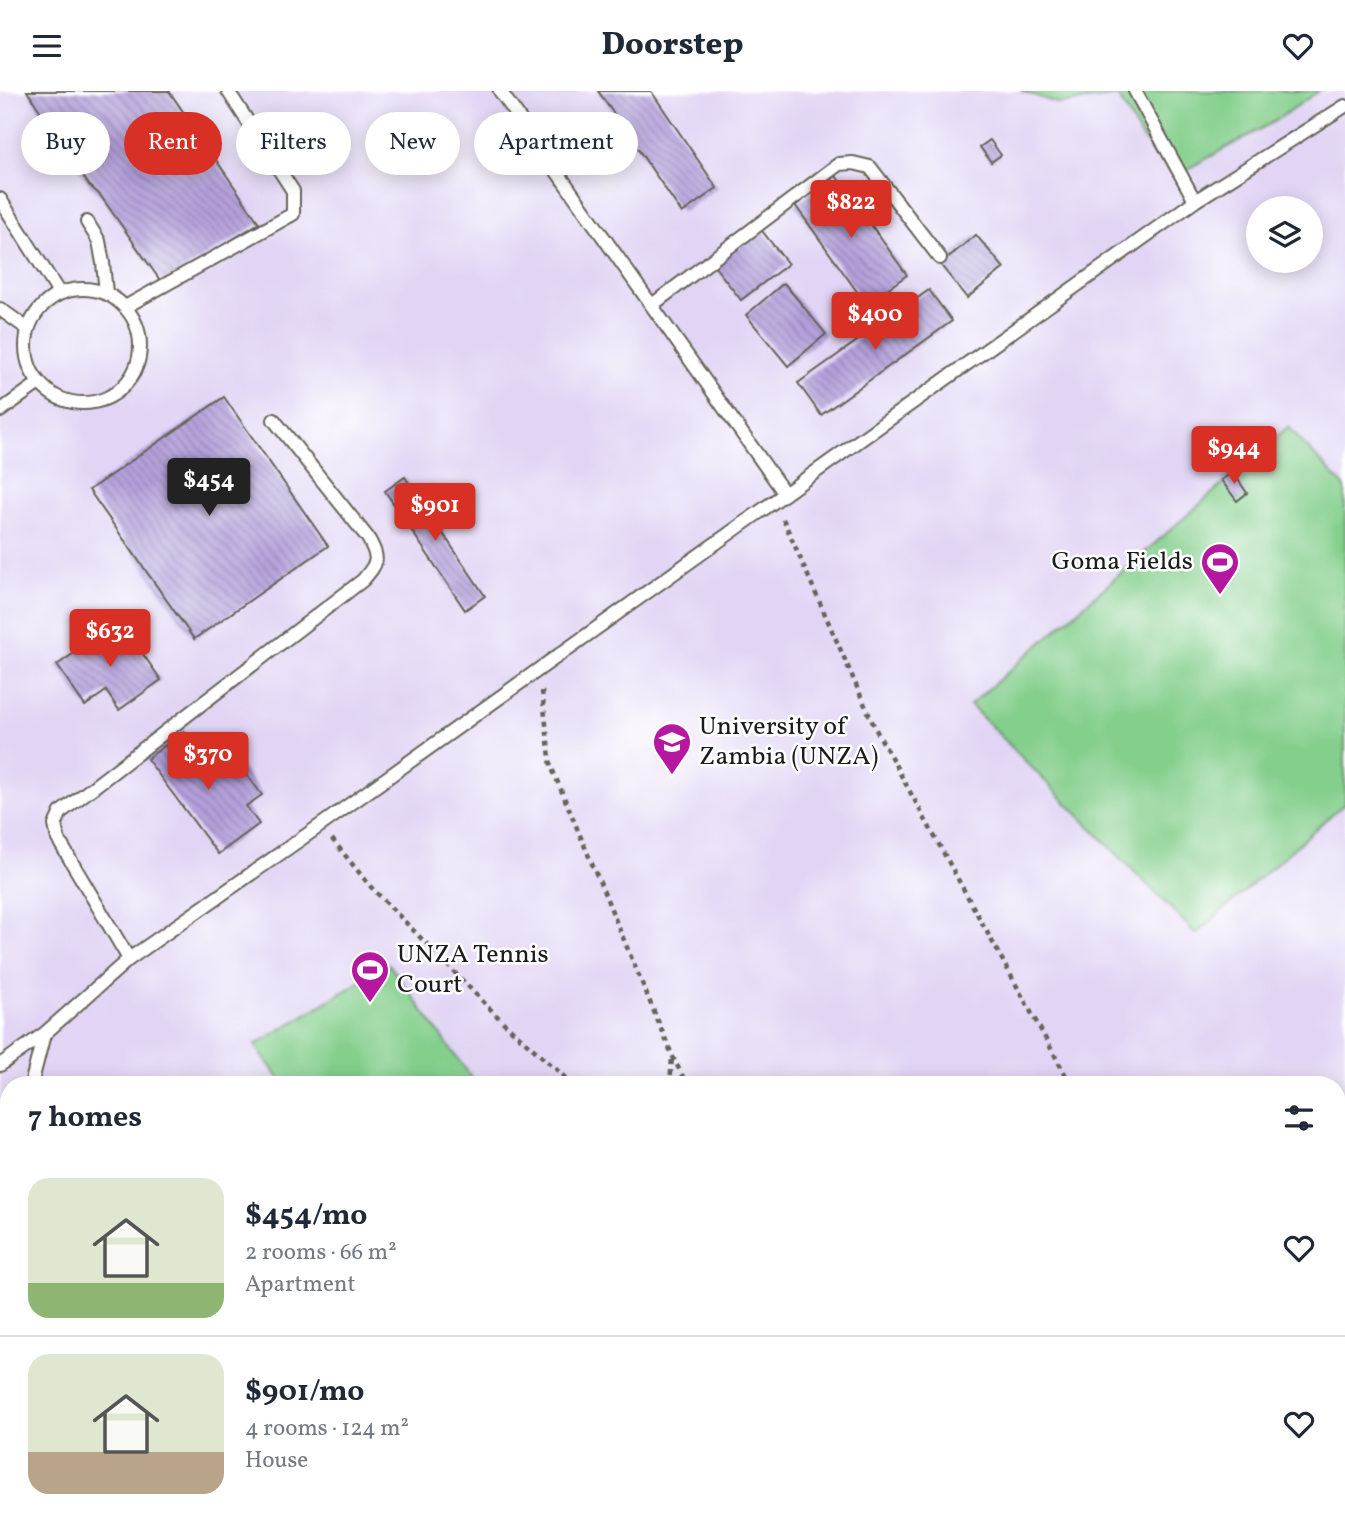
<!DOCTYPE html>
<html lang="en">
<head>
<meta charset="utf-8">
<style>
	body { margin:0; font-family:Vollkorn,serif; background:#f6f6f7; color:#1f2937; height:100vh; display:flex; flex-direction:column; font-size:26px; white-space:nowrap }
	* { box-sizing:border-box; margin:0 }
	p { font-size:23px; color:#747a83 }
	.icon { flex:none; width:38px; height:38px; fill:none; stroke:currentColor; stroke-width:2; stroke-linecap:round; stroke-linejoin:round }
	.map { position:relative; flex:1; overflow:hidden }
	.side { position:absolute; left:0px; top:985px; width:1346px; height:450px; display:flex; flex-direction:column; background:#fff; border-radius:28px 28px 0 0; box-shadow:0 4px 18px #0003 }
	.side>* { flex:none }
	.top-card { position:absolute; left:21px; top:21px; width:700px; height:63px; display:flex; gap:14px }
	.tools { position:absolute; left:1246px; top:105px; display:grid; gap:14px }
	.tools a { display:grid; place-items:center; width:77px; height:77px; border-radius:50%; background:#fff; box-shadow:0 4px 18px #0003; font-size:35px }
	.price { position:absolute; translate:-50% -60px; padding:0 16px; border-radius:7px; background:#d93025; color:#fff; font-size:23px; line-height:46px; filter:drop-shadow(0 2px 4px #0008) }
	.price::after { content:''; position:absolute; left:50%; top:42px; width:21px; height:16px; margin-left:-10px; background:inherit; clip-path:polygon(0 0,100% 0,50% 100%) }
	.price.current { background:#222; color:#fff }
	ul { padding:0; list-style:none }
	li { display:flex; align-items:center; gap:21px; height:175px; padding:0 28px }
	li+li { border-top:2px solid #e0e1e3 }
	li span { display:grid; place-items:center; flex:none; width:196px; height:140px; border-radius:21px; color:#555 }
	li>.icon { margin-inline-start:auto }
	span .icon { width:84px; height:84px; fill:#fffc; stroke-width:1 }
	li b { font-size:30px }
	h2 { display:flex; justify-content:space-between; align-items:center; height:84px; padding:0 28px; font-size:30px }
	.pill { padding:0 24px; border-radius:32px; background:#fff; box-shadow:0 4px 18px #0003; font-size:24px; line-height:63px }
	.pill.current { background:#d93025; color:#fff }
	header { display:flex; justify-content:space-between; align-items:center; height:91px; padding:0 28px; background:#fff; font-size:32px; font-weight:800 }
	.map>svg:first-child { display:block }
</style>
</head>
<body>
<header><svg class="icon" aria-label="menu" viewBox="0 0 24 24"><path d="M4 6h16M4 12h16M4 18h16"/></svg>Doorstep<svg class="icon" aria-label="heart" viewBox="0 0 24 24"><path d="M12 20l-8-8c-3-5 5-10 8-4 3-6 11-1 8 4z"/></svg></header>
<div class="map">
<svg width="1345" height="1434" viewBox="0 0 1345 1434">
	<defs>
		<pattern id="building-back-hatch" width="6" height="6" patternUnits="userSpaceOnUse" patternTransform="scale(1.75)"><rect width="6" height="6" fill="#b4a1dc"/><path d="M-1 5l2 2M0 0l6 6M5-1l2 2" fill="none" stroke="#9282b2"/></pattern>
	</defs>
	<rect width="100%" height="100%" fill="#fff"/>
	<filter id="ink" filterUnits="userSpaceOnUse"><feTurbulence type="fractalNoise" baseFrequency=".0143" numOctaves="2"/><feDisplacementMap in="SourceGraphic" scale="14" xChannelSelector="R" yChannelSelector="G"/><feConvolveMatrix kernelMatrix="1 2 1 2 8 2 1 2 1" color-interpolation-filters="sRGB"/></filter>
	<filter id="wash" filterUnits="userSpaceOnUse"><feTurbulence type="fractalNoise" baseFrequency=".00686" numOctaves="4" result="noise"/><feDisplacementMap in="SourceGraphic" scale="28" xChannelSelector="R" yChannelSelector="G"/><feGaussianBlur stdDeviation="1.57" result="paint"/><feColorMatrix in="noise" values="0 0 0 0 0 0 0 0 0 0 0 0 0 0 0 0 0 1.4 0 .05"/><feComposite in="paint" operator="in"/></filter>
	<g filter="url(#wash)">
		<rect width="100%" height="100%" fill="#ece6c8"/>
		<path fill="#e1d4f4" fill-rule="evenodd" d="M0 0H1345V1434H0ZM1258 117H1311V170H1258ZM9 994H1337V1426H9Z"/>
		<path fill="#84cf8c" stroke="#507654" stroke-width="2" d="M1021 0H1319L1275 30 1175 85 1141 46 1118 5 1059 13Z
			M1288 336 1345 396V712L1196 843 970 614Z
			M389 873 477 994H284L255 954Z"/>
		<g id="blocks">
			<path fill="url(#building-back-hatch)" d="M27 0H169L259 132 162 192 100 104 89 94Z
				M598 0H651L717 97 682 122Z
				M990 49 1001 64 991 71 980 56Z
				M836 85 907 184 866 213 795 114Z
				M759 136 788 173 741 209 712 172Z
				M976 144 1004 177 967 207 940 173Z
				M784 192 826 243 788 275 746 224Z
				M929 199 952 230 821 324 798 292Z
				M224 306 328 455 194 548 89 399Z
				M1233 381 1247 402 1237 410 1221 389Z
				M405 386 485 505 465 519 385 400Z
				M120 530 161 589 119 619 106 600 85 615 57 574Z
				M184 640 218 685 237 670 262 704 246 715 259 733 218 763 147 668Z"/>
		</g>
	</g>
	<g filter="url(#ink)">
		<use href="#blocks" fill-opacity="0" stroke="#656358" stroke-width="2"/>
		<g fill="none" stroke-linecap="round" stroke-linejoin="round">
			<defs>
				<path id="service" d="M500 0 785 403
					M1135 0 1195 110
					M0 108 59 202
					M87 131 99 150 103 172 106 202
					M26 255a57 57 0 1 1 114 0a57 57 0 1 1-114 0Z
					M652 214 839 73 853 72 870 76 940 167
					M125 216 293 123V100L228 0
					M0 218 28 238
					M0 320 39 292
					M129 868 58 748 55 734 61 721 363 489C378 471 380 469 368 447L274 329
					M0 974 44 943
					M31 994 44 943 129 868 321 734 1195 110 1345 15
					M0 1102 4 1099 9 1082
					M0 1213 9 1226
					M152 1426 158 1434
					M18 1434 30 1426"/>
			</defs>
			<use href="#service" stroke="#656358" stroke-width="16"/>
			<path stroke="#656358" stroke-width="4.5" stroke-dasharray="5 5" stroke-linecap="butt" d="M783 428 875 637 1071 994
				M542 600 551 675 673 966 687 994
				M332 748 370 795 504 932 574 994
				M670 994 672 966
				M999 1426 1005 1434
				M1329 1426 1331 1434"/>
			<use href="#service" stroke="#fff" stroke-width="12"/>
		</g>
	</g>
	<defs>
		<symbol id="stadium-pin" viewBox="-11 -11 22 30"><path d="M0 17L-7.5 6A9.5 9.5 0 1 1 7.5 6Z" fill="#b5179e" stroke="#fff"/><path d="M0-5a6.5 5 0 1 0 0 10a6.5 5 0 1 0 0-10ZM-3.5-1.8h7v3.6h-7Z" fill="#fff"/></symbol>
		<symbol id="university-pin" viewBox="-11 -11 22 30"><path d="M0 17L-7.5 6A9.5 9.5 0 1 1 7.5 6Z" fill="#b5179e" stroke="#fff"/><path d="M0-5L7-2L0 1L-7-2ZM-4 1L0 2.5L4 1V4Q0 6-4 4Z" fill="#fff"/></symbol>
	</defs>
	<g fill-rule="evenodd">
		<use href="#stadium-pin" x="1198" y="449" width="44" height="60"/>
		<use href="#university-pin" x="650" y="629" width="44" height="60"/>
		<use href="#stadium-pin" x="348" y="857" width="44" height="60"/>
	</g>
	<g text-anchor="middle" dominant-baseline="central" stroke-width="5" stroke-linejoin="round" paint-order="stroke">
		<g font-size="26" fill="#1c1c1c" stroke="#fff" text-anchor="start">
			<text x="1193" y="471" text-anchor="end">Goma Fields</text>
			<text x="699" y="636">University of<tspan x="699" dy="30">Zambia (UNZA)</tspan></text>
			<text x="397" y="864">UNZA Tennis<tspan x="397" dy="30">Court</tspan></text>
		</g>
	</g>
</svg>
<div class="tools">
<a><svg class="icon" aria-label="layers" viewBox="0 0 24 24"><path d="M12 4l9 5-9 5-9-5zM3 14l9 5 9-5"/></svg></a>
</div>
<b class="price" style="left:851px;top:149px">$822</b>
<b class="price" style="left:875px;top:261px">$400</b>
<b class="price" style="left:1234px;top:395px">$944</b>
<b class="price current" style="left:209px;top:427px">$454</b>
<b class="price" style="left:435px;top:452px">$901</b>
<b class="price" style="left:110px;top:578px">$632</b>
<b class="price" style="left:208px;top:701px">$370</b>
<div class="top-card">
<a class="pill">Buy</a>
<a class="pill current">Rent</a>
<a class="pill">Filters</a>
<a class="pill">New</a>
<a class="pill">Apartment</a>
</div>
<section class="side">
<h2>7 homes<svg class="icon" aria-label="filters" viewBox="0 0 24 24"><path d="M4 7h16M4 17h16"/><circle cx="9" cy="7" r="2"/><circle cx="15" cy="17" r="2"/></svg></h2>
<ul>
<li><span style="background:linear-gradient(#dfe7d0 75%,#8fb573 0)"><svg class="icon" aria-label="home" viewBox="0 0 24 24"><path d="M3 11l9-7 9 7M6 9v11h12V9"/></svg></span><div><b>$454/mo</b><p>2 rooms · 66 m²</p><p>Apartment</p></div><svg class="icon" aria-label="heart" viewBox="0 0 24 24"><path d="M12 20l-8-8c-3-5 5-10 8-4 3-6 11-1 8 4z"/></svg></li>
<li><span style="background:linear-gradient(#dfe7d0 70%,#b9a48a 0)"><svg class="icon" aria-label="home" viewBox="0 0 24 24"><path d="M3 11l9-7 9 7M6 9v11h12V9"/></svg></span><div><b>$901/mo</b><p>4 rooms · 124 m²</p><p>House</p></div><svg class="icon" aria-label="heart" viewBox="0 0 24 24"><path d="M12 20l-8-8c-3-5 5-10 8-4 3-6 11-1 8 4z"/></svg></li>
</ul>
</section>
</div>
</body>
</html>
